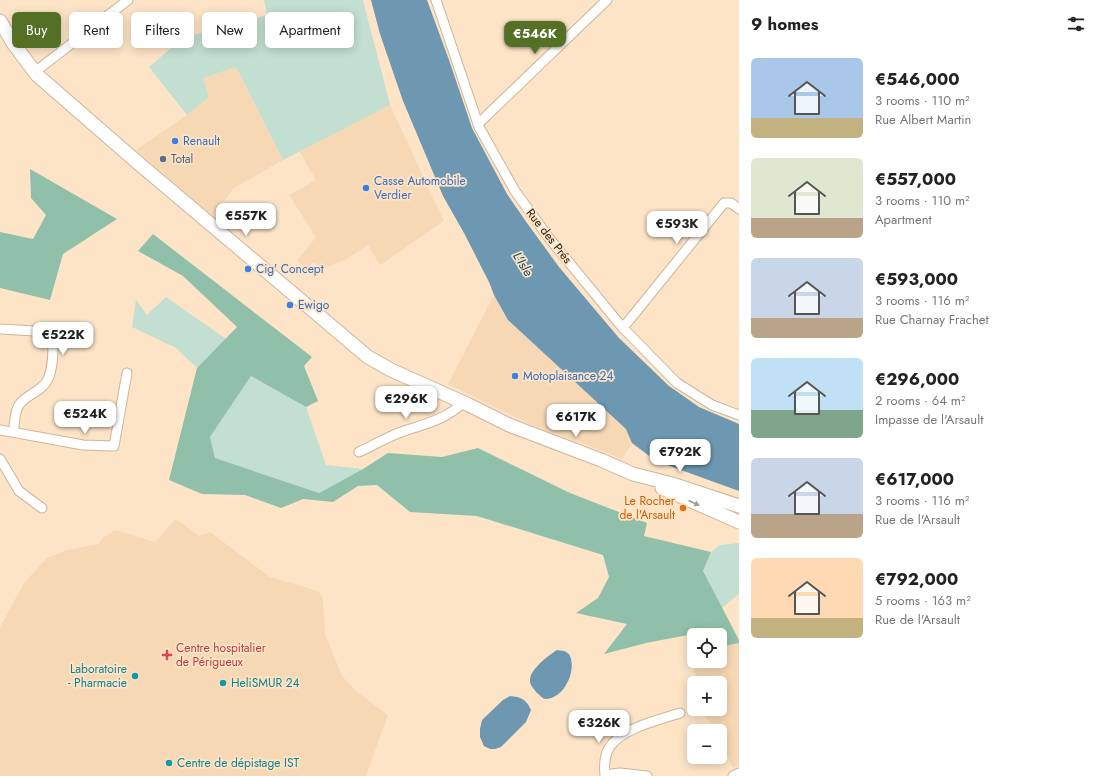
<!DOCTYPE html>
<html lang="en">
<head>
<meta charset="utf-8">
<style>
	body { margin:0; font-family:Jost,sans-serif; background:#f2f2f2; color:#222; height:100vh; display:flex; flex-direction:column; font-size:15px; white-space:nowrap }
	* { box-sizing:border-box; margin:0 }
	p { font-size:13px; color:#767676 }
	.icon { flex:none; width:22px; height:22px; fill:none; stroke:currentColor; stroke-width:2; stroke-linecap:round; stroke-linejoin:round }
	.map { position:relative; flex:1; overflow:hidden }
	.details { display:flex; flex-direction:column; background:#fff; width:360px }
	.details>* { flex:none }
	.top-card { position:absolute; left:12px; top:12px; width:380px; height:36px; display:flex; gap:8px }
	.controls { position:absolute; left:687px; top:628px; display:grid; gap:8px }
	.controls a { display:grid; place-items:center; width:40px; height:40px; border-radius:6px; background:#fff; box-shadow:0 2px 10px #0003; font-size:20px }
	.price { position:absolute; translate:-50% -34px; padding:0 9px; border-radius:8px; background:#fff; color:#222; font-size:13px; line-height:26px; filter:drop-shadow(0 1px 2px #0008) }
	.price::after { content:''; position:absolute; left:50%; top:24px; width:12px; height:9px; margin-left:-6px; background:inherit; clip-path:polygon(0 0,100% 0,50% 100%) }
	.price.selected { background:#537025; color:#fff }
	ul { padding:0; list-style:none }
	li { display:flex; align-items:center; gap:12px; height:100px; padding:0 12px }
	li span { display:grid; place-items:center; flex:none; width:112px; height:80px; border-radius:6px; color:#555 }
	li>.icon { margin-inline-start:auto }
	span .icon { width:48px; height:48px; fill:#fffc; stroke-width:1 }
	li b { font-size:17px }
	h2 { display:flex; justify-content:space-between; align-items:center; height:48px; padding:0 12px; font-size:17px }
	.pill { padding:0 14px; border-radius:6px; background:#fff; box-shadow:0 2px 10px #0003; font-size:14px; line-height:36px }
	.pill.selected { background:#537025; color:#fff }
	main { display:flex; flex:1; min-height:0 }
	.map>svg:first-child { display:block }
</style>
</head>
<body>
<main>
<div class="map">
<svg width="739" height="776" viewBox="0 0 739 776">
	<rect width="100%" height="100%" fill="#fde4c7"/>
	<path fill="#f6d8b5" d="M236 67 283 160 234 188 212 216 136 150 187 115 209 97 203 78Z
		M390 105 444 221 380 265 368 245 348 258 324 269 313 262 307 269 297 261 316 237 289 195 316 180 299 151Z
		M494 295 508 320 626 429 632 443 622 459 587 445 532 425 492 406 448 384Z
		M176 519 199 536 210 532 270 577 305 587 320 593 323 599 325 634 342 676 356 691 388 715 366 776H0V627L24 583 47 558 67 550 99 544 102 538 116 530 155 542Z
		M694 634 695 635H694V661H720V645L724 646 739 643V765L733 768 720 743V731H714L702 709H720V683H697L688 635Z"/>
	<path fill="#c2dfd1" d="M264 0H363L390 105 283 160 236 67 203 78 209 97 187 115 149 67 183 38 267 15Z
		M166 297 226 339 197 368 176 348 132 327 136 300 147 315Z
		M251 376 306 407 326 465 363 469 319 493 215 458 210 437Z
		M739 543V594L722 608 703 571 711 552 720 545Z"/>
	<path fill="#90c0aa" d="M30 169 117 219 63 254 50 300 0 288V232L33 239 46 215 31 198Z
		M153 234 312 357 304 366 318 401 306 407 251 376 210 437 215 458 319 493 363 469 388 453 442 457 478 448 570 493 647 523 644 536 711 552 703 571 739 640V643L724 646 720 645V635L694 634 688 635 646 643 604 654 627 624 576 613 598 598 609 577 603 555 477 516 410 512 377 485 358 486 333 502 303 499 281 508 245 495 202 494 169 480 197 368 237 327 183 276 138 251Z"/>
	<path fill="#6e97b1" d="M371 0H427L449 60 472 128 507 194 527 223 559 267 619 338 669 386 699 407 739 424V491L656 461 632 443 626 429 508 320 494 295 489 282 464 233 443 196 403 101 380 34Z
		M557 650C560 651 564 650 566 652 575 656 572 676 567 683 564 690 555 699 546 699 542 699 539 694 536 692 534 689 530 685 530 681 529 670 549 655 557 650Z
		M510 696C521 697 526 699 531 710L526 722 501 747 495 749H490L484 746 480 737V729L482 720 503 700Z"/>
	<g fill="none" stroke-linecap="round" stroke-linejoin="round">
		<defs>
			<path id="minor" d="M436 0 479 127 515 191 549 238 622 327 677 383 712 405 739 415
				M35 73 40 68 128 0
				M478 124 607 0
				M622 327 627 323 724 203H731L739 209
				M0 329 53 332C53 346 54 369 47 381 41 392 25 395 19 405 14 412 15 424 13 432
				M53 332 74 333
				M0 430 83 445 114 446 127 373
				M359 452C374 445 389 436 404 431 428 423 444 420 463 403
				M0 459 19 491 42 508
				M647 776 620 773 605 775C604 766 604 757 609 748 621 728 659 720 680 713
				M733 776 739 773"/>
			<path id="secondary" d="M0 21 13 43 37 75 137 162 368 357 391 370 469 405 509 425 601 460 633 474 672 484 739 506
				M662 488 739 522"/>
		</defs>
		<use href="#minor" stroke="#cdb599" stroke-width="11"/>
		<use href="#secondary" stroke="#cdb599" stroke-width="15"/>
		<use href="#minor" stroke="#fff" stroke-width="9"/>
		<use href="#secondary" stroke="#fff" stroke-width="13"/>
	</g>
	<defs><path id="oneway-solid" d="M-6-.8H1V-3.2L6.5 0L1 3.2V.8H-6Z"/></defs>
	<use fill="#a09c97" href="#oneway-solid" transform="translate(694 503) rotate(24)"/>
	<g fill="#3f7fe0" stroke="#fde4c7" stroke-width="1.5">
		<circle cx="175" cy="141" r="4"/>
		<circle cx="366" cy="188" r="4"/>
		<circle cx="248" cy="269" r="4"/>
		<circle cx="290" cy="305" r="4"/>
		<circle cx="515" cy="376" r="4"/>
	</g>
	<circle fill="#5c6f8a" stroke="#fde4c7" stroke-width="1.5" cx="163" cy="159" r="4"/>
	<circle fill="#e8710a" stroke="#fde4c7" stroke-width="1.5" cx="683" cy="508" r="4"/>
	<path fill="#e0444e" stroke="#fde4c7" stroke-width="1.5" d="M165 649h4v4h4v4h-4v4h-4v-4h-4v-4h4z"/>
	<g fill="#0f9aa8" stroke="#fde4c7" stroke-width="1.5">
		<circle cx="135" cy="676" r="4"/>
		<circle cx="223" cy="683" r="4"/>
		<circle cx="169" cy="763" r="4"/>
	</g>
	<g text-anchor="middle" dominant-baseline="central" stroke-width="3.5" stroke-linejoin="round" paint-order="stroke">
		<g font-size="12" fill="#366cbe" stroke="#fde4c7" text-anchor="start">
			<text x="183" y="141">Renault</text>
			<text x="374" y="181">Casse Automobile<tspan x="374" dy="14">Verdier</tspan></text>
			<text x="256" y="269">Cig' Concept</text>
			<text x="298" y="305">Ewigo</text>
			<text x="523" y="376">Motoplaisance 24</text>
		</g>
		<g font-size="12" fill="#4e5e75" stroke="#fde4c7" text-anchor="start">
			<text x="171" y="159">Total</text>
		</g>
		<g font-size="12" fill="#2b2217" stroke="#fde4c7">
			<text transform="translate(549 236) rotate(52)">Rue des Prés</text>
		</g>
		<g font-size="12" fill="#c56008" stroke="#fde4c7" text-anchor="end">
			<text x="675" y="501">Le Rocher<tspan x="675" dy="14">de l'Arsault</tspan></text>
		</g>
		<g font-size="12" fill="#be3a42" stroke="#fde4c7" text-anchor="start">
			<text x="176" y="648">Centre hospitalier<tspan x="176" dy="14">de Périgueux</tspan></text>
		</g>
		<g font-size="12" fill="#0d838f" stroke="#fde4c7" text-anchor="start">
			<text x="127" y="669" text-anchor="end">Laboratoire<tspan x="127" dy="14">- Pharmacie</tspan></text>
			<text x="231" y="683">HeliSMUR 24</text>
			<text x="177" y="763">Centre de dépistage IST</text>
		</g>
		<g font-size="13" font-style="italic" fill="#114661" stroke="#fde4c7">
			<text transform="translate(523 264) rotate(58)">L'Isle</text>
		</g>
	</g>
</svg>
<div class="controls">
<a><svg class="icon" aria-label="locate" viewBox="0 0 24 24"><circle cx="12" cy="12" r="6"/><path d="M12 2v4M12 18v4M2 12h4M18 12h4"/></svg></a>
<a>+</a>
<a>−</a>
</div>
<b class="price selected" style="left:535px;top:55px">€546K</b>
<b class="price" style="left:246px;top:237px">€557K</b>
<b class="price" style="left:677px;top:245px">€593K</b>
<b class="price" style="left:63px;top:356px">€522K</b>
<b class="price" style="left:406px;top:420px">€296K</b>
<b class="price" style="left:85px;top:435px">€524K</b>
<b class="price" style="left:576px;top:438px">€617K</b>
<b class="price" style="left:680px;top:473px">€792K</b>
<b class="price" style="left:599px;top:744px">€326K</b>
<div class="top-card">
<a class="pill selected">Buy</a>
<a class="pill">Rent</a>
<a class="pill">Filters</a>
<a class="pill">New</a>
<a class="pill">Apartment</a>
</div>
</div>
<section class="details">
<h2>9 homes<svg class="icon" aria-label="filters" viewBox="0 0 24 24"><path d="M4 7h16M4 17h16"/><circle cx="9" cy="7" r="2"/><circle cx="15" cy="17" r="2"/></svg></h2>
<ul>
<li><span style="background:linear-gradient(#a9c7e8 75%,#c2b280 0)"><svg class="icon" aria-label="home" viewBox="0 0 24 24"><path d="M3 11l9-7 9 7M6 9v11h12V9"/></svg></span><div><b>€546,000</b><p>3 rooms · 110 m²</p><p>Rue Albert Martin</p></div></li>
<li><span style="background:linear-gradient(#dfe7d0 75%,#b9a48a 0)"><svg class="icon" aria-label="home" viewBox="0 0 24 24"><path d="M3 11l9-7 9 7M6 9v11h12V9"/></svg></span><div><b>€557,000</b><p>3 rooms · 110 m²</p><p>Apartment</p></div></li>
<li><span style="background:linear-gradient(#c9d6e8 75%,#b9a48a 0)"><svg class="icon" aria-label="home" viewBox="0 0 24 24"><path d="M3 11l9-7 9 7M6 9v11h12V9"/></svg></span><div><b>€593,000</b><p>3 rooms · 116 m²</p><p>Rue Charnay Frachet</p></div></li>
<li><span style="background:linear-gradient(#bfe0f5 65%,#7fa58c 0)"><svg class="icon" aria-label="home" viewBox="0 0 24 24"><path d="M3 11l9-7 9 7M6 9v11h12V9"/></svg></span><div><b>€296,000</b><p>2 rooms · 64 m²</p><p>Impasse de l'Arsault</p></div></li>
<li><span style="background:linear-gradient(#c9d6e8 70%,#b9a48a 0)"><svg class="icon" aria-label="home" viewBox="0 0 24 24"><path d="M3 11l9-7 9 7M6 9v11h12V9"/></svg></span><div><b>€617,000</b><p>3 rooms · 116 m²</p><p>Rue de l'Arsault</p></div></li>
<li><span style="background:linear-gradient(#ffd9b3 75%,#c2b280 0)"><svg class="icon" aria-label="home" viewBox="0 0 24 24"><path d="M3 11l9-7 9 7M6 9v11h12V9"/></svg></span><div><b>€792,000</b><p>5 rooms · 163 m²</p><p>Rue de l'Arsault</p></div></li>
</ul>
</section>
</main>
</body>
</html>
